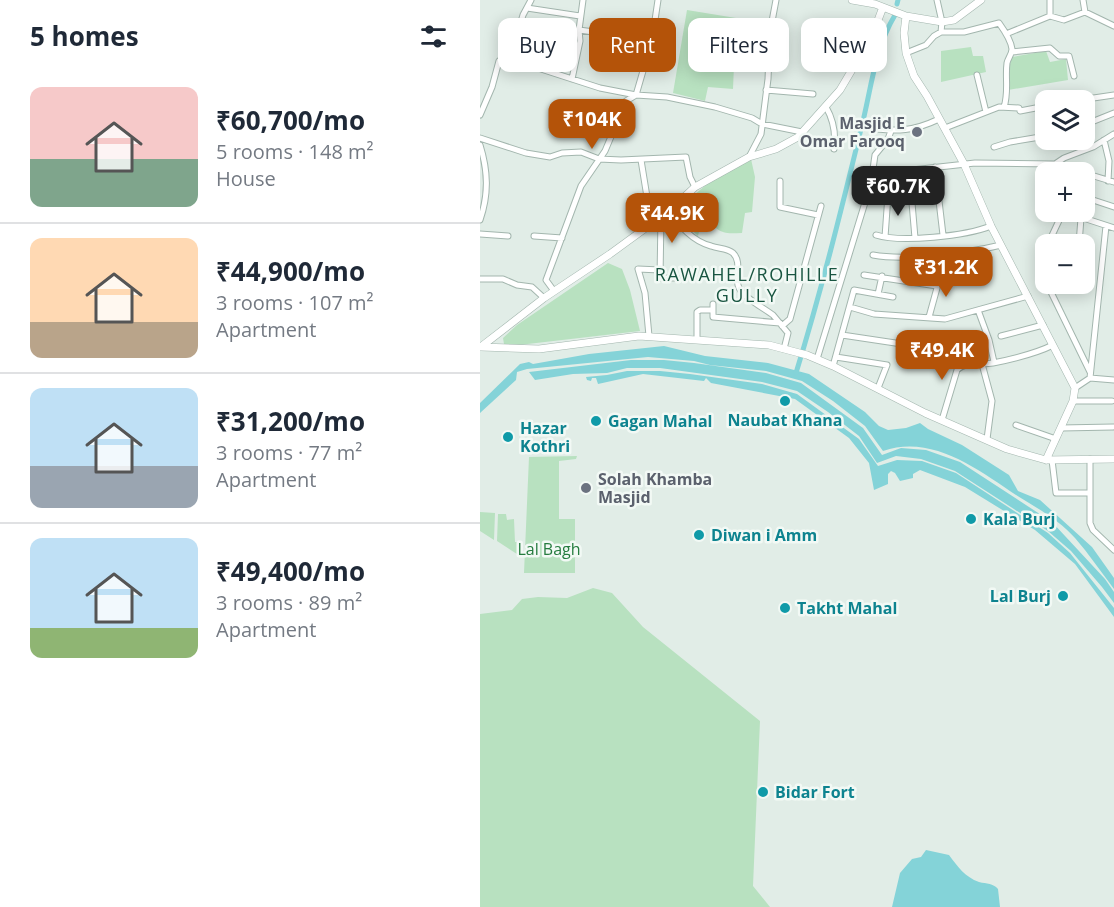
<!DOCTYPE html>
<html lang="en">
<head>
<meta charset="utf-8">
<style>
	body { margin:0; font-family:"Open Sans",sans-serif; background:#f2f2f3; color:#1f2937; height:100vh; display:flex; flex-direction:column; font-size:22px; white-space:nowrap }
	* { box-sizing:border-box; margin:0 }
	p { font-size:20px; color:#747a83 }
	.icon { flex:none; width:33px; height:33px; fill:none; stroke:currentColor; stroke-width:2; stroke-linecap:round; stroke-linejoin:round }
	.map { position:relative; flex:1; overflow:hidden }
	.details { display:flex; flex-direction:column; background:#fff; width:480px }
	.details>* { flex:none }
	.banner { position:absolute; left:18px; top:18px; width:525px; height:54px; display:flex; gap:12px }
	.buttons { position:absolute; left:555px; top:90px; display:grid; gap:12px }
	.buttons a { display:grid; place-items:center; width:60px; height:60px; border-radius:12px; background:#fff; box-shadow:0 3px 15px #0003; font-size:30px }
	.price { position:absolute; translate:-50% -51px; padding:0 14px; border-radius:12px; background:#b45309; color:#fff; font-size:20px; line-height:39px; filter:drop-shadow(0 2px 3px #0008) }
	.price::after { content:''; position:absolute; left:50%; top:36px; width:18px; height:14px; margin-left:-9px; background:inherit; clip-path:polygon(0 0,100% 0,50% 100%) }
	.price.current { background:#222; color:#fff }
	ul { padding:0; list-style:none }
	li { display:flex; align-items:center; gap:18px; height:150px; padding:0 30px }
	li+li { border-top:2px solid #e0e1e3 }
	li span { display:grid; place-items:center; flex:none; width:168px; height:120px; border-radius:12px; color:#555 }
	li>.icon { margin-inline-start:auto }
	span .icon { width:72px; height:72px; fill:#fffc; stroke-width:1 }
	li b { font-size:26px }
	h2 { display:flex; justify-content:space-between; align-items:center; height:72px; padding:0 30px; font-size:26px }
	.chip { padding:0 21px; border-radius:12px; background:#fff; box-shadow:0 3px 15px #0003; font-size:21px; line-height:54px }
	.chip.current { background:#b45309; color:#fff }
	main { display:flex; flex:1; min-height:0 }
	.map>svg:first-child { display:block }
</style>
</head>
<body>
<main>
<section class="details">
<h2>5 homes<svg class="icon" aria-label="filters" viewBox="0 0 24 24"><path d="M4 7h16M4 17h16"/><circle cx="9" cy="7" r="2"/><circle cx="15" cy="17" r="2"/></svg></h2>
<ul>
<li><span style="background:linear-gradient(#f6c9c9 60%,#7fa58c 0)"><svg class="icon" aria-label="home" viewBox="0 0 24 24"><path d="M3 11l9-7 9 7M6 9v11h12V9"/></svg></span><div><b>₹60,700/mo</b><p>5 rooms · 148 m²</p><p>House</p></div></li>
<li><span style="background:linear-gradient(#ffd9b3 70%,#b9a48a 0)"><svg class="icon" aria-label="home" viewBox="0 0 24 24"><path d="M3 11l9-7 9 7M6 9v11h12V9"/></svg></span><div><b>₹44,900/mo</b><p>3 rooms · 107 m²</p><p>Apartment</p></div></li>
<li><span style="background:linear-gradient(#bfe0f5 65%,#9aa5b1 0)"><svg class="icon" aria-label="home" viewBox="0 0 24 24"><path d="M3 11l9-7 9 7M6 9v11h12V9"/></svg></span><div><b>₹31,200/mo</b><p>3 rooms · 77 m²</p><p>Apartment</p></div></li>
<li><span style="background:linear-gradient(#bfe0f5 75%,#8fb573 0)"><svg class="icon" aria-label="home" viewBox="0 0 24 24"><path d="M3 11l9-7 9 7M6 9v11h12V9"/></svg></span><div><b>₹49,400/mo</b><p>3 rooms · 89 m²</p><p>Apartment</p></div></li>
</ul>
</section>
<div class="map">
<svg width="634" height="907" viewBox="0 0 634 907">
	<rect width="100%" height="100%" fill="#e1ede7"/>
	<path fill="#b8e1c0" d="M207 10 256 18 253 89 228 87 225 101 193 93Z
		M491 47 493 56H503L506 72 461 82V51Z
		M566 51 570 62 586 59 588 80 528 90V71L532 57Z
		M271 159 275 177 272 212 265 213 262 233C252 233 244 235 236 228L220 227 218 236 204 223 196 210 232 180Z
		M128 263 142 269 150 290 160 331 39 345 24 344 23 338 37 325Z
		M97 456 96 459 79 461V519H95V573H44L49 457Z
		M0 512 15 513 14 540 0 531Z
		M18 514H26L27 520 34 519 35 542H40V556L17 541Z
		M113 588 132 593 163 627 280 721 273 886 290 907H0V614L32 610 42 599 58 597 87 598Z"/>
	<path fill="#84d3d8" d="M184 346 225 356 288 363 329 374 385 412 399 426 408 430 426 428 440 423 448 429 482 445 529 475 538 491 560 500 612 547 634 578V589C621 572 609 554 595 538 579 520 557 508 536 495 497 469 452 434 403 451L385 426 353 401 322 381 286 371 230 365 214 361 168 357 47 369 37 372 36 380 0 413V403L40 364 49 362 53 364 109 354Z
		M151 360H184L214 363 286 373 321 383 383 428 402 455 421 448 446 450 480 462 572 522 625 579 634 592V603L622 587 591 551 568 531 475 471 441 459 416 456 397 463 379 436 348 412 317 391 282 382 180 368H147L127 373 93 374 55 380 49 372Z
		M147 371H180L210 374 282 384 317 394 379 439 398 466 417 460 442 461 476 473 568 533 590 553 634 608V617L595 564 555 530 485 487 440 470 433 474V478L420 481 415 473 411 471 408 474V484L394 490 389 463 369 438 315 399 231 383 226 378 224 381 163 374 118 384 116 378H112L111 381 107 380 106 377 127 375Z
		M446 850 469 855C478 867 485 877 499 882 507 884 513 883 518 889L520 907H412L420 873 432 859 441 857Z"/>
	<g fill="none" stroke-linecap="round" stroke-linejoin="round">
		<path stroke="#84d3d8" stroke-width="5" d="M417 4 418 0
			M316 373C341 292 361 211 381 129 391 91 394 50 415 15"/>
		<defs>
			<path id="minor" d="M457 0 462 22 461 32
				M570 0V16
				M603 0 605 12 634 26
				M47 8 100 16
				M99 30 172 40
				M526 34 570 16 584 20 605 12
				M532 52 570 48 579 56H589L594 76
				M426 53 446 45 454 36 461 32H484L519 23C524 30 531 40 532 49 532 54 528 58 527 63 525 77 529 93 524 107
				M24 57 120 88 156 95 187 97 235 107 272 118 282 124 322 132
				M497 75 506 112
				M92 79 100 41 99 30 103 0
				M286 90 333 94
				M600 100 634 95
				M346 107C354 121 356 134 354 149
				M0 115 12 87 19 61 24 57 31 55 43 15 51 0
				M604 125 634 113
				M390 128C417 132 434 131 459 119
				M465 128 519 107 539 108 540 111 566 106
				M0 138 46 153 70 157 82 153 101 152 119 159 141 160 206 157 210 177 215 187
				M624 140 629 161 628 181
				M0 145C8 171 9 194 0 220
				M514 147 530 142 566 136
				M269 157 281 134 288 79 290 32 296 0
				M161 160 168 203 179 207 186 214
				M575 164 584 158 613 147 634 134
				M455 167 463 235
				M604 173 634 182
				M392 180 414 172 495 163 575 164 604 172
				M300 181V207L338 215
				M431 191 435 238
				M604 197 634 207
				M189 211C200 226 212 241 231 246 239 249 247 248 253 253 262 262 255 275 258 285 260 296 284 308 293 315 298 321 303 327 308 333L304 349
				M585 212 634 228
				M181 217 180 278H197
				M0 234 28 236
				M396 235C421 243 486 236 511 226
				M54 236 82 238
				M405 237 408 195
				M568 244 583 212
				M599 244 601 218
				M566 251C562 262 560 269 566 280
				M393 255C426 261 488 253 521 245
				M384 275 457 286
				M0 279H23L37 285 52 287 64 298
				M567 284 610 372
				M74 291 66 280 101 186 125 151 146 101 156 95 172 40 178 0
				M398 294 402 276
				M233 304V317L300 323
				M370 307 394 314 465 319 548 296
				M498 310 509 340 514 362
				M449 317 457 288V276L463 269 460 254
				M302 326 310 319 341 206
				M362 335 442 347
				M169 336 165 293 158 269 180 270
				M521 336 563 325
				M217 339V312L220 310H233
				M356 357 407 365 398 388
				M337 359 391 183 395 155 408 139 411 131
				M502 364 512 401 507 439
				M353 366 374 290 413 297
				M610 378 634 380
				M595 388 610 378 626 226
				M593 401H632
				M462 420 477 370C486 361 501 365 513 363 533 359 555 354 573 345
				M536 425 576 439
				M581 428 633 427
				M610 459V523L613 530 634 550
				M572 460 576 493H610"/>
			<path id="tertiary" d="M372 0 395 4 426 16 462 22 474 20 501 0
				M426 16 424 33 426 53 434 76 447 96 484 164 511 226 595 388 593 401 566 460
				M2 346 64 298 130 254 189 211 215 187 269 157 296 149 318 137 360 90 392 36 403 7
				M1 347 59 349 159 336 289 345 327 355 353 366 445 413 527 449 566 460 634 459"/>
		</defs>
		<use href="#minor" stroke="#a3b6ae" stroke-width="7"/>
		<use href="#tertiary" stroke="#a3b6ae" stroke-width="8"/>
		<use href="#minor" stroke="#fff" stroke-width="5"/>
		<use href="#tertiary" stroke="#fff" stroke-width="7"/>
	</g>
	<g fill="#6b7280" stroke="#f2f9f5" stroke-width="2">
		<circle cx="437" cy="132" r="6"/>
		<circle cx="106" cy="488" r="6"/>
	</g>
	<g fill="#0f9aa8" stroke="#f2f9f5" stroke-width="2">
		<circle cx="305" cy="401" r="6"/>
		<circle cx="116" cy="421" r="6"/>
		<circle cx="28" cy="437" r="6"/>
		<circle cx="491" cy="519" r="6"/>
		<circle cx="219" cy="535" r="6"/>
		<circle cx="583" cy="596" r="6"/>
		<circle cx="305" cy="608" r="6"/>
		<circle cx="283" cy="792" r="6"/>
	</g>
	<g text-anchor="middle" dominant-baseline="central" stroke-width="5" stroke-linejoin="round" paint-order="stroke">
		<g font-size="16" font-weight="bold" fill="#5b616d" stroke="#f2f9f5" text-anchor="end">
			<text x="425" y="123">Masjid E<tspan x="425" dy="18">Omar Farooq</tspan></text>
			<text x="118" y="479" text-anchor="start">Solah Khamba<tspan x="118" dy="18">Masjid</tspan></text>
		</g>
		<g font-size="16" font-weight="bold" fill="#0d838f" stroke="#f2f9f5" text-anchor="start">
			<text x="305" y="420" text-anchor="middle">Naubat Khana</text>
			<text x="128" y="421">Gagan Mahal</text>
			<text x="40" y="428">Hazar<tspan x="40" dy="18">Kothri</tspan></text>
			<text x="503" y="519">Kala Burj</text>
			<text x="231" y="535">Diwan i Amm</text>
			<text x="571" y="596" text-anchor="end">Lal Burj</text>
			<text x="317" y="608">Takht Mahal</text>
			<text x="295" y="792">Bidar Fort</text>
		</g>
		<g font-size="16" fill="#257c3f" stroke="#f2f9f5">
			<text x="69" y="549">Lal Bagh</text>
		</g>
		<g font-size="18" letter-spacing="1.5" fill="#195541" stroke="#f2f9f5">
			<text x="267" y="274">RAWAHEL/ROHILLE<tspan x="267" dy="21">GULLY</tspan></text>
		</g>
	</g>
</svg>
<div class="buttons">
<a><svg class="icon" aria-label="layers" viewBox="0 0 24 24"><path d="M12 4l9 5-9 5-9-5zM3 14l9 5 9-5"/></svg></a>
<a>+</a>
<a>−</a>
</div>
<b class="price" style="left:112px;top:150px">₹104K</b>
<b class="price current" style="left:418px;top:217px">₹60.7K</b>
<b class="price" style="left:192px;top:244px">₹44.9K</b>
<b class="price" style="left:466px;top:298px">₹31.2K</b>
<b class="price" style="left:462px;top:381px">₹49.4K</b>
<div class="banner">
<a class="chip">Buy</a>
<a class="chip current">Rent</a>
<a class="chip">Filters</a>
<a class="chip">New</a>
</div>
</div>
</main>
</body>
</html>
